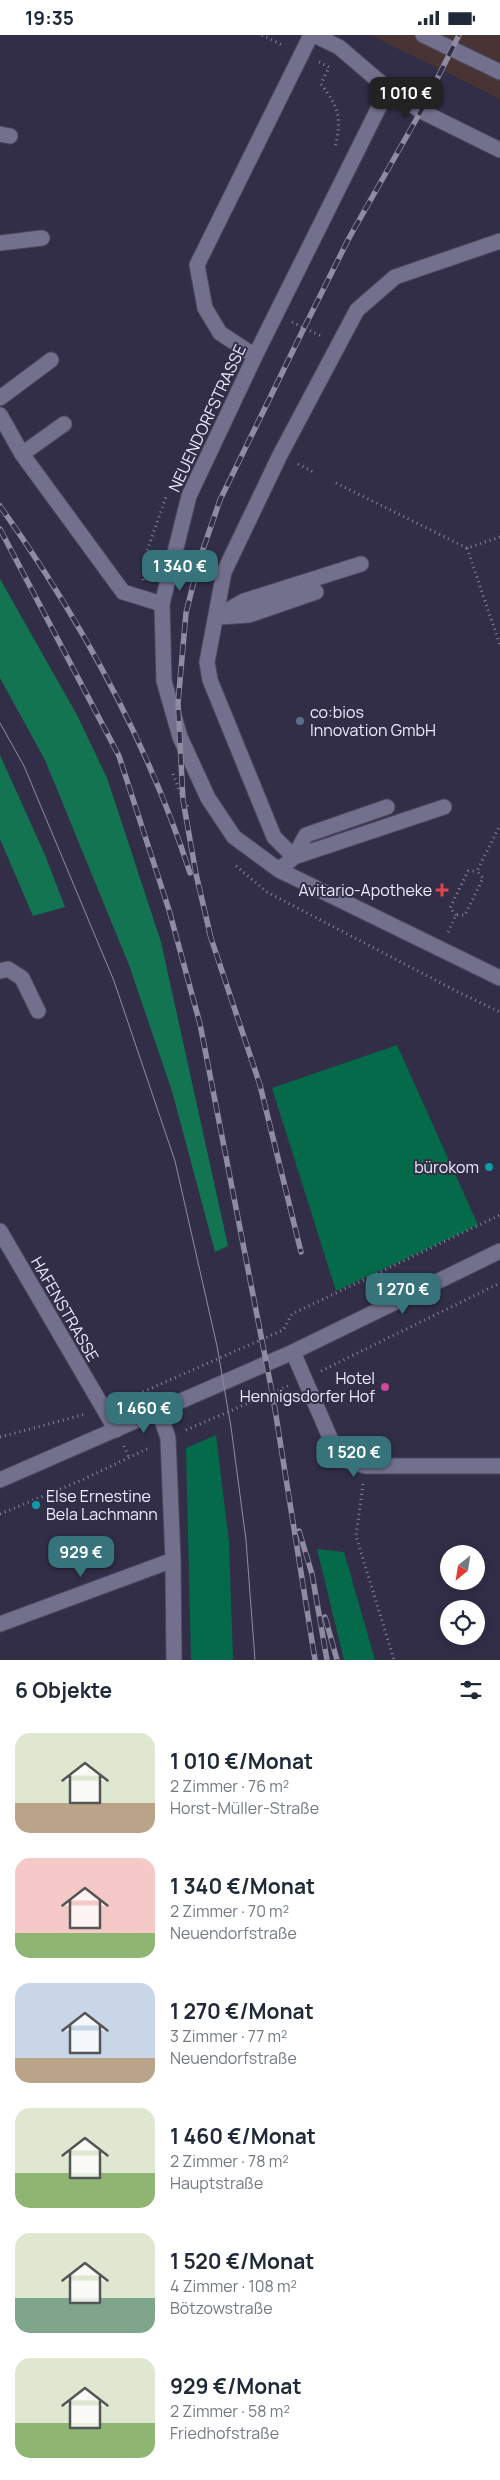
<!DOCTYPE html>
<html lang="de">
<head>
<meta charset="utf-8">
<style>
	body { margin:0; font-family:Manrope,sans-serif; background:#f2f2f3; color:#1f2937; height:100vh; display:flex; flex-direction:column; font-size:19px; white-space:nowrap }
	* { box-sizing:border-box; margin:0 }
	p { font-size:16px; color:#747a83 }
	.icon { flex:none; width:28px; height:28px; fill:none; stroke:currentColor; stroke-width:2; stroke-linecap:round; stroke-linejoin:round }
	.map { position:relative; height:1625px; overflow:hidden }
	.panel { display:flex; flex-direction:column; background:#fff; flex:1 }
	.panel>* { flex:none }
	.needle { width:32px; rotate:210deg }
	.fabs { position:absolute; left:440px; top:1510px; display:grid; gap:10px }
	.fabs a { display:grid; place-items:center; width:45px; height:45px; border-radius:50%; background:#fff; box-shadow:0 2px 12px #0003; font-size:25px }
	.price { position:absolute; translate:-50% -42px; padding:0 11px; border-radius:10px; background:#36737b; color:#fff; font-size:16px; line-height:32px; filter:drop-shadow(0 1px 2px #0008) }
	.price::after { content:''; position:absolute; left:50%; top:30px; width:15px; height:11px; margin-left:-8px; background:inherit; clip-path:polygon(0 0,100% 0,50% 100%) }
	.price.on { background:#222; color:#fff }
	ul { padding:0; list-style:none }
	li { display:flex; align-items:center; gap:15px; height:125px; padding:0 15px }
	li span { display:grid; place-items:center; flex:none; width:140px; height:100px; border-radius:15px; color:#555 }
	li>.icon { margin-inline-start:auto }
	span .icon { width:60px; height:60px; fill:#fffc; stroke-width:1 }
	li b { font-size:21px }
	h2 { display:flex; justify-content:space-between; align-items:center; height:60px; padding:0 15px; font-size:21px }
	.status { display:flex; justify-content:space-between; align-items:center; height:35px; padding:0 25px; background:#fff; direction:ltr }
	.status svg { height:14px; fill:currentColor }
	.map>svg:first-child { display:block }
</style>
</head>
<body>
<div class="status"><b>19:35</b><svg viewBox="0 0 49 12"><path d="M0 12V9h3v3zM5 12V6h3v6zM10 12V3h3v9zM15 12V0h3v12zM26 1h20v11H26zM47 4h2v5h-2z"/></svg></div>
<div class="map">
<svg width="500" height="1625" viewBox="0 0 500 1625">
	<rect width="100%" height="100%" fill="#322e48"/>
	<path fill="#483434" d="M370 0H500V64L442 35Z"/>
	<path fill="#056a49" d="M397 1010 478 1190 336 1256 272 1053Z
		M216 1400 229 1507 233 1625H191L186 1413Z
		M317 1514 344 1517 375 1625H344Z"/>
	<path fill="#137452" d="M0 544 77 680 107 743 161 907 228 1211 215 1217 172 1056 129 930 45 725 0 643Z
		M0 720 45 820 65 872 33 881 0 804Z"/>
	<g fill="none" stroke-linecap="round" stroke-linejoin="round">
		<defs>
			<path id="service" d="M423 0 500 37
				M0 99 10 101
				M0 208 42 203
				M255 321 220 298 205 273 197 230 311 0
				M0 363 51 325
				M0 380 22 419 123 557 162 569
				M22 419 64 389
				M216 582 244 566 361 529
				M219 582 249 580 316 557
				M294 822 444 772
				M294 822 306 800 387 772
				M279 835 294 822 274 802 210 645 207 627 224 537 280 420 357 275 395 242 500 206
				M0 936 8 934 22 943 38 976"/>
			<path id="minor" d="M314 0 339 12 388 54 421 76 500 115
				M388 54 255 321 189 461 162 569 164 646 180 702 208 763 234 802 279 835 500 943
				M0 1196 116 1395
				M293 1317 334 1412 344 1425 366 1431H500
				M159 1376 168 1403 173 1525 174 1625
				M0 1589 173 1525"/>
			<path id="secondary" d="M0 1445 293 1317 500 1216"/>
		</defs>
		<use href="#service" stroke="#4c495e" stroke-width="17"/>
		<use href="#minor" stroke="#4c495e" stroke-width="17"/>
		<use href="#secondary" stroke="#4c495e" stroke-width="17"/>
		<path stroke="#878399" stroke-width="3" stroke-dasharray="1 4" stroke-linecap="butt" d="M262 0 284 11
			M319 27 329 32 321 49C339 73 342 83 335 112
			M292 287 323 302
			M298 429 315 438
			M336 448 467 513
			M500 502 467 513 500 610
			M143 545 147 516 167 459
			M173 739 183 765 190 774
			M236 831 267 857 460 958 500 977
			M456 880 450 873 468 836H477
			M448 897 456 880H465L483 843 477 836 500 790
			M321 1336 500 1248
			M120 1367 283 1295 292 1279 500 1180
			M186 1395 288 1351
			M0 1402 86 1379
			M124 1411 129 1423
			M363 1449 356 1501 394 1625
			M0 1479 82 1445 149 1413"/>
		<use href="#service" stroke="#73708d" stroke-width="15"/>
		<use href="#minor" stroke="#73708d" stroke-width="15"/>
		<use href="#secondary" stroke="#73708d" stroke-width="15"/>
		<path stroke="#8f8ca2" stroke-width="1" d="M0 688 24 731 114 946 175 1126 217 1311 231 1392 246 1505 255 1625"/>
		<defs>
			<path id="rail" d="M0 471C81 585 147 705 190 838
				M0 494 119 721 169 875 200 989 273 1362 315 1625
				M209 897 260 1050 301 1217
				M211 903 196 839 183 765 178 668 186 578 199 526 220 465 304 293 349 203 421 76 459 0
				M299 1496 312 1539 327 1625
				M325 1582 337 1625"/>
		</defs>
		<use href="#rail" stroke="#8f8ca2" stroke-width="5.5"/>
		<use href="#rail" stroke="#322e48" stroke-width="4" stroke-dasharray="11" stroke-linecap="butt"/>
	</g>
	<circle fill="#5c6f8a" stroke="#322e48" stroke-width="2" cx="300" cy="686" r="5"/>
	<path fill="#e0444e" stroke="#322e48" stroke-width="2" d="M439.5 847.5h5v5h5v5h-5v5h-5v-5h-5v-5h5z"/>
	<g fill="#0f9aa8" stroke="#322e48" stroke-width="2">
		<circle cx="489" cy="1132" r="5"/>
		<circle cx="36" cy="1470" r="5"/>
	</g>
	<circle fill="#d1479c" stroke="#322e48" stroke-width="2" cx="385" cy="1352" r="5"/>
	<g text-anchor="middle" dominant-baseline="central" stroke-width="4" stroke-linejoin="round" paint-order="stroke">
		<g font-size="16" fill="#eceafb" stroke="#322e48">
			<text transform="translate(207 383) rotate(-65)">NEUENDORFSTRASSE</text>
			<text transform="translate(65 1274) rotate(60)">HAFENSTRASSE</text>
		</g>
		<g font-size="16" fill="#eceafb" stroke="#322e48" text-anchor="end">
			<text x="310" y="677" text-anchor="start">co:bios<tspan x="310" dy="18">Innovation GmbH</tspan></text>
			<text x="432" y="855">Avitario-Apotheke</text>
			<text x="479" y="1132">bürokom</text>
			<text x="375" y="1343">Hotel<tspan x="375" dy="18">Hennigsdorfer Hof</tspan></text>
			<text x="46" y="1461" text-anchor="start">Else Ernestine<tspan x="46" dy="18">Bela Lachmann</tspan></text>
		</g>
	</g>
</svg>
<div class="fabs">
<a><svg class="needle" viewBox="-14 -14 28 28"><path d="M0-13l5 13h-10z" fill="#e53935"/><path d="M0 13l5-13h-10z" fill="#747a83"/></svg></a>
<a><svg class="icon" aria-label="locate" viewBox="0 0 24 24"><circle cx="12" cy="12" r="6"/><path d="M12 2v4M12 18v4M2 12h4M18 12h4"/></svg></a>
</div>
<b class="price on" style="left:406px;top:84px">1 010 €</b>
<b class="price" style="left:180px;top:557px">1 340 €</b>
<b class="price" style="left:403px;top:1280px">1 270 €</b>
<b class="price" style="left:144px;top:1399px">1 460 €</b>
<b class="price" style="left:354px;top:1443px">1 520 €</b>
<b class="price" style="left:81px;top:1543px">929 €</b>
</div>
<section class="panel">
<h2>6 Objekte<svg class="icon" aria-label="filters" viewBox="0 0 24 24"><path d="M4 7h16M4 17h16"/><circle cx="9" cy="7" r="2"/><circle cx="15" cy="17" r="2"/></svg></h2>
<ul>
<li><span style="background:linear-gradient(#dfe7d0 70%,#b9a48a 0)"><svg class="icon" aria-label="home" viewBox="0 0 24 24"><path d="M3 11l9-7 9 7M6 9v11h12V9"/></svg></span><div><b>1 010 €/Monat</b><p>2 Zimmer · 76 m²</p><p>Horst-Müller-Straße</p></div></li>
<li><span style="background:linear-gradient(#f6c9c9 75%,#8fb573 0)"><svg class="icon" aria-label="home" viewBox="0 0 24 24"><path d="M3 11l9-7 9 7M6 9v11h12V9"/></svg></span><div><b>1 340 €/Monat</b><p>2 Zimmer · 70 m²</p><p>Neuendorfstraße</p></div></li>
<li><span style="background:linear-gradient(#c9d6e8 75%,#b9a48a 0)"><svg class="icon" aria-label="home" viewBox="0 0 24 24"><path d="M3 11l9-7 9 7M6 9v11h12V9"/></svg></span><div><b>1 270 €/Monat</b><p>3 Zimmer · 77 m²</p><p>Neuendorfstraße</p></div></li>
<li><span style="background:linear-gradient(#dfe7d0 65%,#8fb573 0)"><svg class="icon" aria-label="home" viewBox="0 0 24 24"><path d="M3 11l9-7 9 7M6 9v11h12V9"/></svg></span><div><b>1 460 €/Monat</b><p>2 Zimmer · 78 m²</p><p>Hauptstraße</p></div></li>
<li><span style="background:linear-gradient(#dfe7d0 65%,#7fa58c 0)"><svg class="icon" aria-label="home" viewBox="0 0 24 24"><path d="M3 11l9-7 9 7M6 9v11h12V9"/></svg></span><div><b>1 520 €/Monat</b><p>4 Zimmer · 108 m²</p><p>Bötzowstraße</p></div></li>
<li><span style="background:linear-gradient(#dfe7d0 65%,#8fb573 0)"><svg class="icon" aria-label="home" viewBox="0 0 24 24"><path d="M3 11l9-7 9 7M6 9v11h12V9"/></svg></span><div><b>929 €/Monat</b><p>2 Zimmer · 58 m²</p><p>Friedhofstraße</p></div></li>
</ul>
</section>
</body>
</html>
